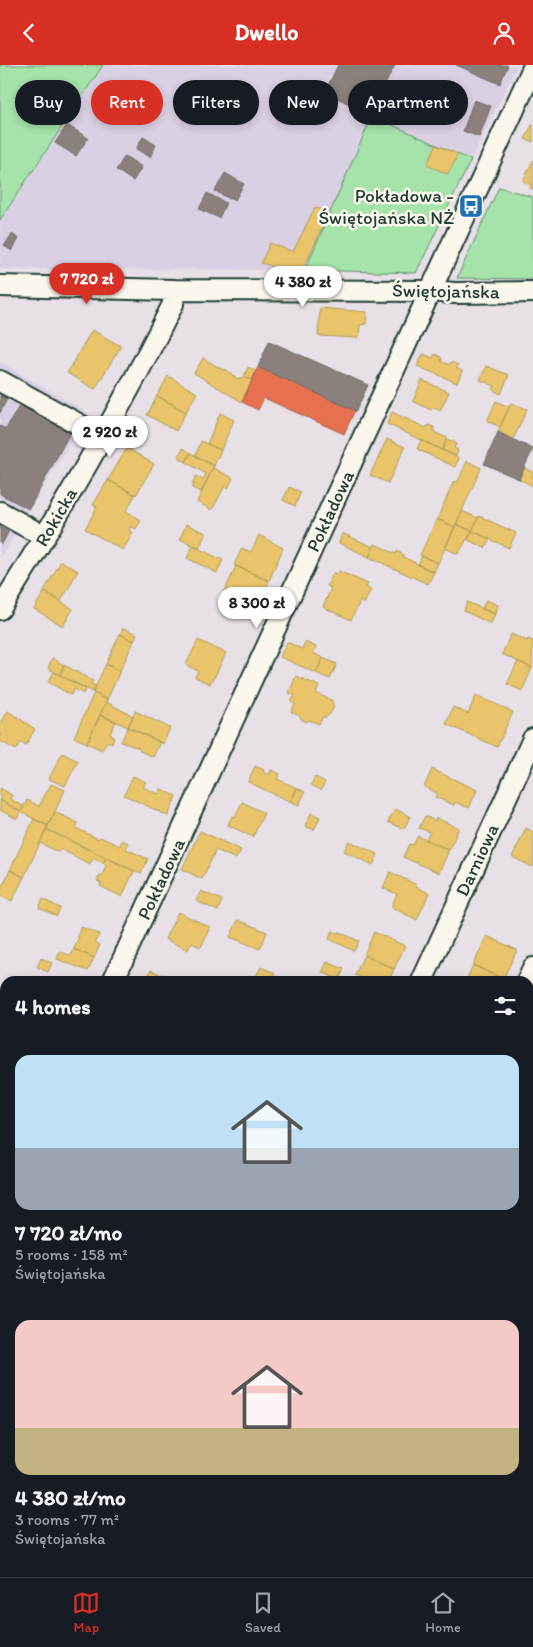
<!DOCTYPE html>
<html lang="en">
<head>
<meta charset="utf-8">
<style>
	body { margin:0; font-family:Itim,sans-serif; background:#20242c; color:#f1f3f6; height:100vh; display:flex; flex-direction:column; font-size:19px; white-space:nowrap }
	* { box-sizing:border-box; margin:0 }
	p { font-size:16px; color:#9ea1a6 }
	.icon { flex:none; width:28px; height:28px; fill:none; stroke:currentColor; stroke-width:2; stroke-linecap:round; stroke-linejoin:round }
	.map { position:relative; flex:1; overflow:hidden }
	.drawer { position:absolute; left:0px; top:911px; width:534px; height:601px; display:flex; flex-direction:column; background:#171b24; border-radius:15px 15px 0 0; box-shadow:0 2px 8px #0003 }
	.drawer>* { flex:none }
	.banner { position:absolute; left:15px; top:15px; width:504px; height:45px; display:flex; gap:10px }
	.price { position:absolute; translate:-50% -42px; padding:0 11px; border-radius:18px; background:#fff; color:#222; font-size:16px; line-height:32px; filter:drop-shadow(0 1px 2px #0008) }
	.price::after { content:''; position:absolute; left:50%; top:30px; width:15px; height:11px; margin-left:-8px; background:inherit; clip-path:polygon(0 0,100% 0,50% 100%) }
	.price.on { background:#d93025; color:#fff }
	ul { padding:0; list-style:none }
	li { display:grid; align-content:center; gap:10px; height:265px; padding:0 15px }
	li span { display:grid; place-items:center; height:155px; border-radius:15px; color:#555 }
	li>.icon { margin-inline-start:auto }
	span .icon { width:90px; height:90px; fill:#fffc; stroke-width:1 }
	li b { font-size:21px }
	h2 { display:flex; justify-content:space-between; align-items:center; height:60px; padding:0 15px; font-size:21px }
	.chip { padding:0 18px; border-radius:22px; background:#171b24; box-shadow:0 2px 8px #0003; font-size:18px; line-height:45px }
	.chip.on { background:#d93025; color:#fff }
	header { display:flex; justify-content:space-between; align-items:center; height:65px; padding:0 15px; background:#d93025; color:#fff; font-size:22px; font-weight:700 }
	.tab-bar { display:flex; justify-content:space-around; align-items:center; height:70px; border-top:1px solid #363941; background:#171b24; font-size:14px; color:#9ea1a6 }
	.tab-bar a { display:grid; justify-items:center; gap:2px }
	.tab-bar .on { color:#d93025 }
	.map>svg:first-child { display:block }
</style>
</head>
<body>
<header><svg class="icon" aria-label="back" viewBox="0 0 24 24"><path d="M15 5l-7 7 7 7"/></svg>Dwello<svg class="icon" aria-label="person" viewBox="0 0 24 24"><circle cx="12" cy="8" r="4"/><path d="M4 21q1-7 8-7t8 7"/></svg></header>
<div class="map">
<svg width="533" height="1512" viewBox="0 0 533 1512">
	<rect width="100%" height="100%" fill="#e8e0e7"/>
	<filter id="ink" filterUnits="userSpaceOnUse"><feTurbulence type="fractalNoise" baseFrequency=".02" numOctaves="2"/><feDisplacementMap in="SourceGraphic" scale="10" xChannelSelector="R" yChannelSelector="G"/><feConvolveMatrix kernelMatrix="1 2 1 2 8 2 1 2 1" color-interpolation-filters="sRGB"/></filter>
	<g filter="url(#ink)">
		<path fill="#dad0e3" d="M103 0H518L471 95 372 51 305 205 0 204V155Z
			M0 297 88 348 0 494Z"/>
		<path fill="#a5e3aa" stroke="#62906f" d="M0 0H103L0 155Z
			M372 51 471 95 416 208 305 205Z
			M499 122 533 132V214L457 213Z"/>
		<path fill="#e9c46a" stroke="#ac9c5a" d="M532 60H533V77L525 74Z
			M436 80 458 89 448 109 427 100Z
			M533 95V124L530 123 531 120 523 116Z
			M315 142 329 148 301 209 261 198 270 178 293 187Z
			M320 243 367 247 366 259 360 260 359 272 357 273 318 271Z
			M92 265 121 281 95 324 67 308Z
			M423 289 433 293 435 289 442 293 441 296 449 300 451 297 458 300 456 303 462 306 457 318 417 301Z
			M203 293 223 305 225 304 231 308V309L238 314 244 312 252 315 242 337 194 308Z
			M486 301 509 310 501 329 493 325 495 321 480 315Z
			M248 302 256 306 252 315 244 312Z
			M168 311 197 328 186 347 157 331Z
			M422 315 449 327 440 346 432 342 431 345 413 336Z
			M157 331 186 347 176 366 147 350Z
			M496 336 509 342 500 362 487 356Z
			M511 338 527 344 513 375 498 367Z
			M392 347 426 363 428 360 434 362V367L447 373 442 385 387 359Z
			M220 348 234 355 221 385 207 379Z
			M387 374 405 382 388 418 370 410Z
			M447 374 456 378 454 383 458 385 456 391 442 385Z
			M421 375 459 393 455 402 417 384Z
			M201 376 221 385 214 401 195 391Z
			M127 383 154 399 136 430 108 415Z
			M183 383 191 388 186 397 178 392Z
			M191 388 214 401 201 427 192 423 194 418H192L196 411 203 415 206 409 186 397Z
			M467 396 481 403 455 462 437 454 454 416 458 417Z
			M213 403 233 413 228 423 225 421 212 445 197 437Z
			M524 403 533 407V421L519 414Z
			M108 415 135 430 126 446 141 455 136 464 131 461 129 465 133 468 123 485 85 464 97 442 93 440Z
			M289 422 301 427 295 441 283 435Z
			M462 446 478 453 472 466 456 459Z
			M479 451 516 468 509 483 472 466Z
			M437 454 455 462 438 498 420 490Z
			M186 459 206 468 199 483 180 474Z
			M456 459 472 466 458 489 445 483Z
			M472 466 490 474 485 483 468 475Z
			M342 468 373 482 369 492 339 478Z
			M259 470 283 483 269 516 234 500 242 483 251 487Z
			M375 479 396 489 397 486 404 490 403 492 434 507 428 519 369 492Z
			M193 481 223 495 217 508 187 493Z
			M422 491 438 498 434 507 418 500Z
			M61 496 78 506 61 536 44 526Z
			M236 501 269 516 254 547 222 532Z
			M339 506 368 519 366 522 371 525 364 539 360 536 351 555 323 542 331 523 327 521 333 508 338 509Z
			M44 527 73 544 63 561 34 544Z
			M486 535 498 540 495 549 482 544Z
			M467 537 495 549 491 559 464 546Z
			M123 563 137 569 134 576 120 569Z
			M120 569 134 576 120 606 106 599Z
			M511 569 527 576 528 574 533 576 532 603 502 589Z
			M198 575 226 588 214 613H213L210 619 195 612 198 606 186 600Z
			M287 577 302 584 305 577 316 582 313 588 323 593 316 608 280 592Z
			M52 593 64 600 60 610 48 603Z
			M323 593 337 599 330 614 316 608Z
			M518 596 532 603 522 626 507 619Z
			M106 599 120 606 107 635 93 627Z
			M64 600 93 616 91 619 96 621 93 627 60 610Z
			M54 607 86 624 83 629 74 624 71 630 48 617Z
			M296 611 319 621 316 628 333 636 332 638 334 642 330 649 325 653 323 651 319 659 309 655 306 657 301 654 300 651 291 647 295 639 291 637 295 630 289 628Z
			M94 628 107 635 87 678 74 672Z
			M476 630 513 647 497 682 446 659 453 642 468 649Z
			M106 637 133 651 128 662 100 650Z
			M8 646 35 664 26 680 21 677 16 685 0 676V660Z
			M135 646 170 663 163 679 128 662Z
			M100 650 116 656 110 669 114 672 112 678 107 676 102 685 87 678Z
			M128 662 160 677 153 692 140 686 139 683 121 677Z
			M62 688 78 696 65 721 49 714Z
			M255 701 264 705 263 707 269 710 271 705 280 709 277 714 297 723 291 737 248 717Z
			M432 704 477 725 469 743 455 737 454 740 435 732 437 728 424 722Z
			M133 711 146 717 143 722 158 729 161 724 176 731 168 751 124 730Z
			M315 712 325 717 321 725 311 720Z
			M51 719 65 725 48 761 21 747 27 735 39 741Z
			M0 723 12 730 10 734 23 741 21 747 0 735Z
			M297 723 305 727 299 740 291 737Z
			M0 735 21 747 17 754 0 745Z
			M242 737 264 748 253 772 228 760 232 751 235 752Z
			M395 744 410 751 404 764 388 757Z
			M55 747 78 758 76 763 98 774 100 772 120 781 122 775 128 778 126 784 148 794 141 809 46 764Z
			M311 748 320 752 314 765 305 761Z
			M425 751 435 756 436 753 459 763 449 785 426 775 430 767 419 763Z
			M34 754 48 761 24 812 10 805Z
			M526 763 533 767V802L512 792Z
			M46 764 106 793 103 798 93 793 90 799 60 784 58 787 40 778Z
			M200 766 241 785 236 794 216 785 202 814 182 804Z
			M418 771 449 785 439 808 403 792 409 779 413 780Z
			M349 776 378 789 373 800 344 786Z
			M106 793 134 806 122 832 100 821 101 818 97 816 100 810 102 811 106 800 103 798Z
			M10 805 24 812 12 836 0 831V826Z
			M390 807 417 820 416 822 429 828 417 855 391 842 397 829 383 823Z
			M201 826 222 835 218 846 196 836Z
			M43 834 60 843 57 851 39 843Z
			M178 847 210 862 201 882 191 878 188 885 165 874Z
			M238 855 267 867 260 884 230 872Z
			M81 862 99 869 95 877 100 880 94 893 74 884 79 872 77 871Z
			M332 866 338 868 339 867 359 876 354 886 329 874Z
			M374 867 405 881 394 904 364 890Z
			M487 871 517 885 503 914 473 900Z
			M74 884 94 893 88 906 57 894 60 886 71 891Z
			M364 890 394 904 389 916H363L364 914 355 910Z
			M41 893 52 898 48 907 37 902Z
			M327 897 344 904 339 915 322 907Z
			M473 900 503 914 502 916H466Z
			M261 902 275 908 271 916H262L255 913Z
			M151 905 175 916H146Z
			M0 971 5 974V1015L0 1013Z
			M529 1005 533 1007V1030L529 1028Z
			M529 1028 533 1030 532 1050 529 1049Z
			M529 1115 533 1117V1144L529 1142Z
			M529 1142 533 1144V1161L529 1159Z
			M529 1204 533 1205V1223L529 1221Z
			M529 1221 533 1223 532 1249 529 1247Z
			M0 1272 5 1275V1297L0 1295Z
			M529 1364H533V1408H529Z
			M3 1492H5V1508H24V1512H3Z
			M63 1508H101V1512H63Z
			M133 1508H166V1512H133Z
			M166 1508H193H187V1512H166Z
			M220 1508H250V1512H220Z
			M262 1508H303V1512H262Z
			M386 1508H415V1512H386Z
			M466 1508H490V1512H466Z
			M490 1508H519V1512H490Z"/>
		<path fill="#e76f51" stroke="#ab6048" d="M258 302 355 345 344 369 264 333 258 345 242 337Z"/>
		<path fill="#8a817c" stroke="#6a6d66" d="M338 0H395L370 49 325 27Z
			M456 0H508L500 19Z
			M474 35 491 41 479 72 463 66Z
			M67 60 88 73 76 91 55 78Z
			M143 72 156 80 150 92 136 84Z
			M125 91 142 102 133 116 116 105Z
			M225 108 244 119 235 135 231 132 230 134 215 126Z
			M207 128 226 138 219 153 199 144Z
			M12 169 19 174 12 186 4 181Z
			M269 276 368 320 356 346 258 302Z
			M0 330 7 334 0 348Z
			M20 339 72 364 29 444 0 429V361L6 364Z
			M498 367 533 384 519 414 484 399Z
			M0 458 10 464 2 479 0 478Z"/>
		<g fill="none" stroke-linecap="round" stroke-linejoin="round">
			<defs>
				<path id="minor" d="M0 221 174 225 432 226 455 228 533 227
					M0 316 102 372
					M0 447 45 472
					M0 544C62 445 121 344 173 239L174 225
					M113 916 533 3
					M422 916 533 674
					M527 916 533 903
					M529 1086 533 1088
					M0 1163 5 1152
					M529 1297 533 1288
					M0 1459H5
					M529 1460H533"/>
			</defs>
			<use href="#minor" stroke="#1f3d34" stroke-width="24"/>
			<path stroke="#1f3d34" stroke-width="3" stroke-dasharray="5 4" stroke-linecap="butt" d="M529 1325H533"/>
			<use href="#minor" stroke="#fbf7ec" stroke-width="20"/>
		</g>
	</g>
	<defs>
		<symbol id="bus-square" viewBox="-11 -11 22 22"><rect x="-9" y="-9" width="18" height="18" rx="4" fill="#1f6fb2" stroke="#fbf7ec"/><path d="M-5-6H5V4H4V6H2V4H-2V6H-4V4H-5ZM-3.5-4V0h7V-4ZM-3.5 1.2v1.5H-2V1.2ZM2 1.2v1.5H3.5V1.2Z" fill="#fff"/></symbol>
	</defs>
	<g fill-rule="evenodd">
		<use href="#bus-square" x="457" y="127" width="28" height="28"/>
	</g>
	<g text-anchor="middle" dominant-baseline="central" stroke-width="5" stroke-linejoin="round" paint-order="stroke">
		<g font-size="19" fill="#1f3d34" stroke="#fbf7ec" text-anchor="end">
			<text x="454" y="130">Pokładowa -<tspan x="454" dy="22">Świętojańska NŻ</tspan></text>
		</g>
		<g font-size="19" fill="#1f3d34" stroke="#fbf7ec">
			<text transform="translate(446 226) rotate(1)">Świętojańska</text>
			<text transform="translate(330 446) rotate(-65)">Pokładowa</text>
			<text transform="translate(56 452) rotate(-60)">Rokicka</text>
			<text transform="translate(477 795) rotate(-65)">Darniowa</text>
			<text transform="translate(161 814) rotate(-65)">Pokładowa</text>
		</g>
	</g>
</svg>
<b class="price on" style="left:87px;top:240px">7 720 zł</b>
<b class="price" style="left:303px;top:243px">4 380 zł</b>
<b class="price" style="left:110px;top:393px">2 920 zł</b>
<b class="price" style="left:257px;top:564px">8 300 zł</b>
<div class="banner">
<a class="chip">Buy</a>
<a class="chip on">Rent</a>
<a class="chip">Filters</a>
<a class="chip">New</a>
<a class="chip">Apartment</a>
</div>
<section class="drawer">
<h2>4 homes<svg class="icon" aria-label="filters" viewBox="0 0 24 24"><path d="M4 7h16M4 17h16"/><circle cx="9" cy="7" r="2"/><circle cx="15" cy="17" r="2"/></svg></h2>
<ul>
<li><span style="background:linear-gradient(#bfe0f5 60%,#9aa5b1 0)"><svg class="icon" aria-label="home" viewBox="0 0 24 24"><path d="M3 11l9-7 9 7M6 9v11h12V9"/></svg></span><div><b>7 720 zł/mo</b><p>5 rooms · 158 m²</p><p>Świętojańska</p></div></li>
<li><span style="background:linear-gradient(#f6c9c9 70%,#c2b280 0)"><svg class="icon" aria-label="home" viewBox="0 0 24 24"><path d="M3 11l9-7 9 7M6 9v11h12V9"/></svg></span><div><b>4 380 zł/mo</b><p>3 rooms · 77 m²</p><p>Świętojańska</p></div></li>
</ul>
</section>
</div>
<nav class="tab-bar">
<a class="on"><svg class="icon" aria-label="map" viewBox="0 0 24 24"><path d="M3 6l6-2 6 2 6-2v14l-6 2-6-2-6 2zM9 4v14M15 6v14"/></svg>Map</a>
<a><svg class="icon" aria-label="saved" viewBox="0 0 24 24"><path d="M7 4h10v16l-5-4-5 4z"/></svg>Saved</a>
<a><svg class="icon" aria-label="home" viewBox="0 0 24 24"><path d="M3 11l9-7 9 7M6 9v11h12V9"/></svg>Home</a>
</nav>
</body>
</html>
